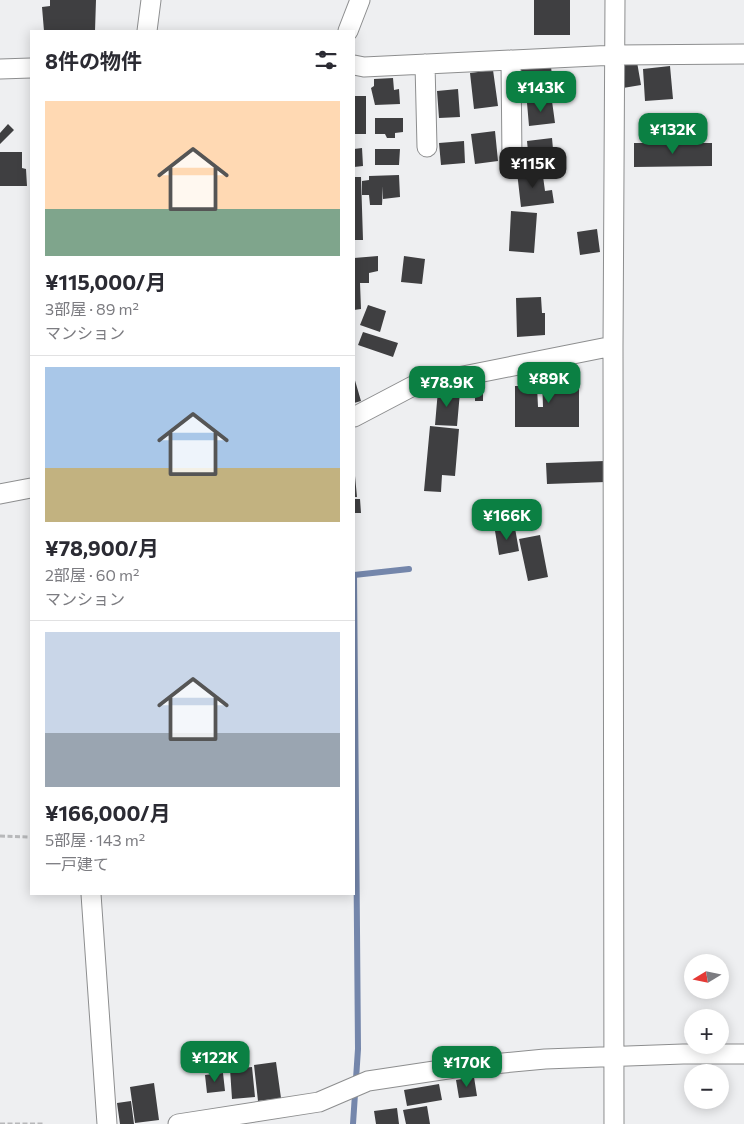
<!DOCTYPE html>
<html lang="ja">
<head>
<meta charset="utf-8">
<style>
	body { margin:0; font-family:Commissioner,"Noto Sans JP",sans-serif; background:#f7f7f7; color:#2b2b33; height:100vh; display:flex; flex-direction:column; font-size:19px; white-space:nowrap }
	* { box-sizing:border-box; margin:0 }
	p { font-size:16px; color:#7c7c81 }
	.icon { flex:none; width:28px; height:28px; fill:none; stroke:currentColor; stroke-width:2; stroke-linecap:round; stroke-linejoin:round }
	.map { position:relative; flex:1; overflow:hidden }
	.drawer { position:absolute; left:30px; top:30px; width:325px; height:865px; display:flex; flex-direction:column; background:#fff; border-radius:0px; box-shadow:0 2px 12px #0003 }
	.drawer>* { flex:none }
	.needle { width:32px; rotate:260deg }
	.fabs { position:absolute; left:684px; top:954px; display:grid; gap:10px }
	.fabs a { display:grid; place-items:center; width:45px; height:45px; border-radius:50%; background:#fff; box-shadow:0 2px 12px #0003; font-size:25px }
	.price { position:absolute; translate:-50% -42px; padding:0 11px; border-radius:10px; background:#0b8043; color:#fff; font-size:16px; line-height:32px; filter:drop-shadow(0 1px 2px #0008) }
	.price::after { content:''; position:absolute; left:50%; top:30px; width:15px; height:11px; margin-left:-8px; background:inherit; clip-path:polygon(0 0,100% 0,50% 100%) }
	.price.current { background:#222; color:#fff }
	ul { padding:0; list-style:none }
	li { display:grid; align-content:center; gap:10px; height:265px; padding:0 15px }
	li+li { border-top:1px solid #e1e1e2 }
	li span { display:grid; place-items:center; height:155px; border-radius:0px; color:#555 }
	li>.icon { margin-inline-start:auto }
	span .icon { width:90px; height:90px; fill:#fffc; stroke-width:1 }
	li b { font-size:21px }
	h2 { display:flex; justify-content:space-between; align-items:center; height:60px; padding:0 15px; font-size:21px }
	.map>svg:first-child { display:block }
</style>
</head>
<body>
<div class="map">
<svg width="744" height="1124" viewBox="0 0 744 1124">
	<rect width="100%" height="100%" fill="#eeeff1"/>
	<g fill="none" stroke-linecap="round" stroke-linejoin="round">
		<path stroke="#7486ab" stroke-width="6" d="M353 1124 358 1049 354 575 409 569"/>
	</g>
	<path fill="#3f3f41" d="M50 0H96L95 31H44L42 7 50 6Z
		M534 0H570V35H534Z
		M637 62 641 85 623 88 620 64Z
		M670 66 673 99 645 101 643 69Z
		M551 67 554 91 521 94 519 70Z
		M493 70 498 106 474 109 470 73Z
		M393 78 394 90 399 89 400 104 375 105 371 88 374 86V79Z
		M458 89 460 117 439 118 437 91Z
		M354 96H366V134H354Z
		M552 101 555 123 529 126 527 103Z
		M375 118H403V132L395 133V138H387L385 134H375Z
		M8 124 14 130 0 144V133Z
		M495 131 498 161 475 164 471 134Z
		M552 138 554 160 529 162 527 141Z
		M464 141 465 163 441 165 439 143Z
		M634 143H712V166L634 167Z
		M362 148 363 166 354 167V149Z
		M375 149H400L399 165H375Z
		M0 152H22V168L26 169 27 186H0Z
		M542 169 545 191 552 190 554 203 521 207 517 172Z
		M399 175 400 197 383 199V186L382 205H370L369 195H362V181L369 180V176Z
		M354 177H361L363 240H354Z
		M511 211 537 213 534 253 509 251Z
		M597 229 600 252 580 255 577 232Z
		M378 256V271L369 273V283H360L361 309 354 310V258Z
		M404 256 425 259 422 284 401 282Z
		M541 297 542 313H545V335L517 337 516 298Z
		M368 305 386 311 380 332 360 325Z
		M363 332 398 343 393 357 358 345Z
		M354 377 361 401 354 403Z
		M542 377H579V427H515V386H537L538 407H543Z
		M475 388H483V401H475Z
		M438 390 460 392 457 426 435 425Z
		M430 426 459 429 455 476 442 475 441 492 424 491Z
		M605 461 606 482 547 484 546 463Z
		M354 476H355L357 497H354Z
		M354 499H360L361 513H354Z
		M513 513 515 525 497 528 495 516Z
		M515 528 519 551 499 555 495 531Z
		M540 535 548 577 528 581 519 539Z
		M276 1062 281 1098 258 1101 254 1065Z
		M252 1067 255 1097 232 1099 230 1069Z
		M223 1073 225 1091 207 1093 205 1075Z
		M474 1077 477 1096 459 1098 456 1080Z
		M154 1083 159 1120 135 1123 130 1087Z
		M439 1084 442 1100 407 1106 404 1090Z
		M131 1101 134 1124H120L117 1103Z
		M427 1106 430 1124H406L403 1110Z
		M397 1108 399 1124H376L374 1111Z"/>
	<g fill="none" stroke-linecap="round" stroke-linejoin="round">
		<defs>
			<path id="minor" d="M147 31 151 0
				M348 31 360 0
				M511 60 512 160
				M425 64 427 147
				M354 65 364 67 616 55 744 54
				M0 69 31 68
				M354 417 413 386 613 346
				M0 494 31 488
				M91 894 107 1124
				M178 1124 319 1102 368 1081 461 1067 545 1059 683 1054H744
				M614 1124 613 346 615 0"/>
		</defs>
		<use href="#minor" stroke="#8d8e8f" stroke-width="21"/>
		<path stroke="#b7b8ba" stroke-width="3" stroke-dasharray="5 2.5" stroke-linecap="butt" d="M0 836 31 837
			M0 1124H44"/>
		<use href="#minor" stroke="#fff" stroke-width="19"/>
	</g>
</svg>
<div class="fabs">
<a><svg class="needle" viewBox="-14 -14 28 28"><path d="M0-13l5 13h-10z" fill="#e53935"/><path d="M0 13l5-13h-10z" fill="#7c7c81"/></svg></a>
<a>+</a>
<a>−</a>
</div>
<b class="price" style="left:541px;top:113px">¥143K</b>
<b class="price" style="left:673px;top:155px">¥132K</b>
<b class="price current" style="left:533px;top:189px">¥115K</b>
<b class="price" style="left:549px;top:404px">¥89K</b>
<b class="price" style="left:447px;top:408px">¥78.9K</b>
<b class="price" style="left:507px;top:541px">¥166K</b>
<b class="price" style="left:215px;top:1083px">¥122K</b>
<b class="price" style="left:467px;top:1088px">¥170K</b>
<section class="drawer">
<h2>8件の物件<svg class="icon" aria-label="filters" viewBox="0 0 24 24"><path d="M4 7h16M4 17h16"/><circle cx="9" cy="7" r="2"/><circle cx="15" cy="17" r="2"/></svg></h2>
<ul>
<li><span style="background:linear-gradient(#ffd9b3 70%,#7fa58c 0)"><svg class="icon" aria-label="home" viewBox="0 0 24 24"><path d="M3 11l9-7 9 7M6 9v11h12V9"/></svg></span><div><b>¥115,000/月</b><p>3部屋 · 89 m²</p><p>マンション</p></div></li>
<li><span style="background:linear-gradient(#a9c7e8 65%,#c2b280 0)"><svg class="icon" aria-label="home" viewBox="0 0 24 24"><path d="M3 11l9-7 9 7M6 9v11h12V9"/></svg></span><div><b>¥78,900/月</b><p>2部屋 · 60 m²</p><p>マンション</p></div></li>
<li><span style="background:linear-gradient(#c9d6e8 65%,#9aa5b1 0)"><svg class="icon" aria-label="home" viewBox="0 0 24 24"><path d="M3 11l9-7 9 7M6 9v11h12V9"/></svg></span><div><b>¥166,000/月</b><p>5部屋 · 143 m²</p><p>一戸建て</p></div></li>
</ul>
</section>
</div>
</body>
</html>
